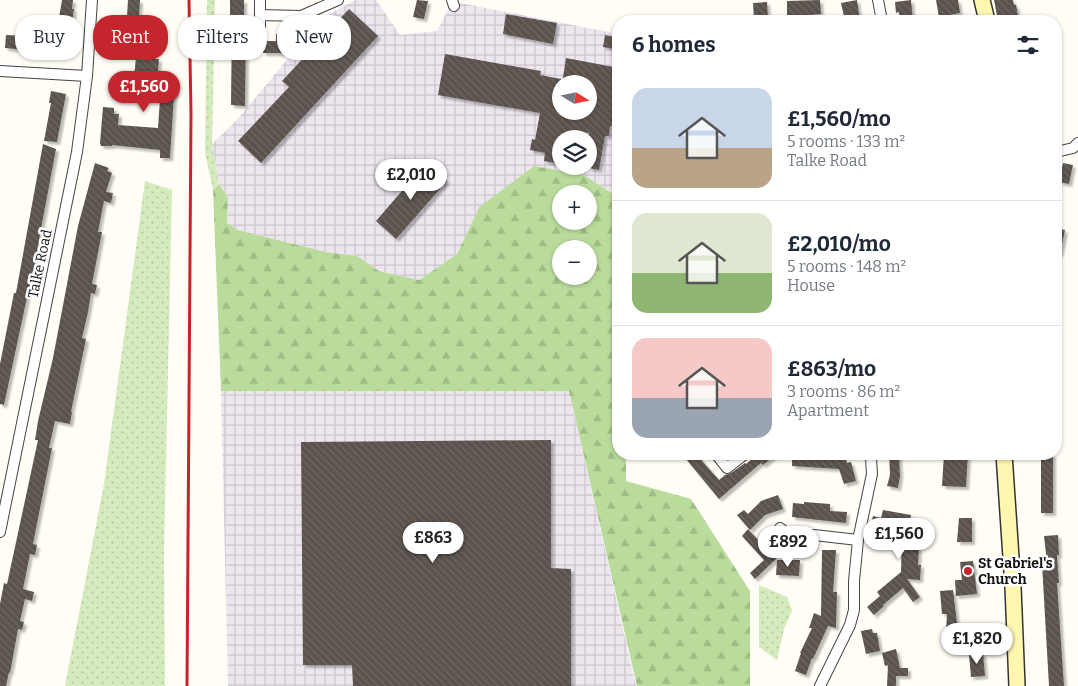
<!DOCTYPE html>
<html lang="en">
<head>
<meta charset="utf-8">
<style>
	body { margin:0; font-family:Bitter,serif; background:#f2f2f3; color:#1f2937; height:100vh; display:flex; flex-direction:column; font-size:19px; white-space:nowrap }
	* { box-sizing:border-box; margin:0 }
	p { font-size:16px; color:#747a83 }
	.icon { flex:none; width:28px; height:28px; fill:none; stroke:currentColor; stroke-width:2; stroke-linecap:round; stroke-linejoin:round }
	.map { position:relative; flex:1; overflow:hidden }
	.sheet { position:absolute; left:612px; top:15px; width:450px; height:445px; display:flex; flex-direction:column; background:#fff; border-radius:20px; box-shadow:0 1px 4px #0004 }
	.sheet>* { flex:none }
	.banner { position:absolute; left:15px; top:15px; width:475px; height:45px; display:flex; gap:10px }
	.needle { width:32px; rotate:100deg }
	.fabs { position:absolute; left:552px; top:75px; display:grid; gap:10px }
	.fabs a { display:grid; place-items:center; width:45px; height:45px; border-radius:50%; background:#fff; box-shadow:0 1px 4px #0004; font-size:25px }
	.price { position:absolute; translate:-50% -42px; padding:0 11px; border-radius:18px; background:#fff; color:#222; font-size:16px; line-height:32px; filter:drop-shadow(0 1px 2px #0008) }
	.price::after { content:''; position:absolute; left:50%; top:30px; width:15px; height:11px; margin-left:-8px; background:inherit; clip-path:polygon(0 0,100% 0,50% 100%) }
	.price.on { background:#c4262e; color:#fff }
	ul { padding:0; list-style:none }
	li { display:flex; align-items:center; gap:15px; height:125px; padding:0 20px }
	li+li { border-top:1px solid #e0e1e3 }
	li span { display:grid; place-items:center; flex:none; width:140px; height:100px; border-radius:15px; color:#555 }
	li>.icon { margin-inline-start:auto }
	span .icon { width:60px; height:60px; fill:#fffc; stroke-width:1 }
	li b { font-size:21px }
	h2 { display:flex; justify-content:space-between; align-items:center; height:60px; padding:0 20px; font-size:21px }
	.chip { padding:0 18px; border-radius:20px; background:#fff; box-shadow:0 1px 4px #0004; font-size:18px; line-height:45px }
	.chip.on { background:#c4262e; color:#fff }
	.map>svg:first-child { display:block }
</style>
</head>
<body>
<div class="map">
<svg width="1078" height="686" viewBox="0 0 1078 686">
	<defs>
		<pattern id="industrial-grid" width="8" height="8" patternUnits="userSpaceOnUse" patternTransform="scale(1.25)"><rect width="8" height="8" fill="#eee6ef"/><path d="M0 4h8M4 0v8" fill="none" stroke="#cbc4cc"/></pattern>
		<pattern id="green-dots" width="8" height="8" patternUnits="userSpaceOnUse" patternTransform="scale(1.25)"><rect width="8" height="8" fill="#d5ebbd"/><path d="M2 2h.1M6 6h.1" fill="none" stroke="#b6c8a1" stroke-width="1.8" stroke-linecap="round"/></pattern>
		<pattern id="forest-firs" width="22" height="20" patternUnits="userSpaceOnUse" patternTransform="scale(1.25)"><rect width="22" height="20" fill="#b9dc9c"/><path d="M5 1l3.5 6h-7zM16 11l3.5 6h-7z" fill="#9ebc85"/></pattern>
		<pattern id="building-back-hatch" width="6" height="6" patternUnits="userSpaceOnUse" patternTransform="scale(1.25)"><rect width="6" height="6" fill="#5a524d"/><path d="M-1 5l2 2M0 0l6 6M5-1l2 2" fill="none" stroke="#6d6662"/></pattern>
		<filter id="shadow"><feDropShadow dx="3" dy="3" stdDeviation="1" flood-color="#0004"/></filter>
	</defs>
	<rect width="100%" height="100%" fill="#fffdf5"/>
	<path fill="url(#industrial-grid)" fill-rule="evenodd" d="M355 0H376L400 35 437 31 449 8 460 3 619 34V198L584 175 479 207 457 254 419 280 379 271 357 256 326 252 238 230 227 223 228 197 219 184 212 144 236 121 321 19ZM561 84H589V111H561ZM561 139H589V166H561Z
		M221 391H569L636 686H228Z"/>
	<path fill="url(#green-dots)" d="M207 0H215L212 144 219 184 213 190 205 152Z
		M145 181 172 190 164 551 165 686H65L104 484Z
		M759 585 787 597 792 610 784 629 777 660 759 647Z"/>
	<path fill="url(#forest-firs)" fill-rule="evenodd" d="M534 166 584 175 619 198V454H626V481L691 499 750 591V686H637L569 391H221L213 190 219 184 228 197 227 223 238 230 326 252 357 256 379 271 419 280 457 254 479 207ZM561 194H589V221H561ZM561 249H589V276H561Z"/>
	<path fill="url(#building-back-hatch)" filter="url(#shadow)" d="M62 0H73L72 9H74L67 55 53 53Z
		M128 0H140L137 48 125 47Z
		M230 0H244V31H246L245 106 231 105 232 16H230Z
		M417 0 428 1 424 19 413 17Z
		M820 0 821 14 787 17V1Z
		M857 0 860 21H845L841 3Z
		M911 0 913 21H900L899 12 896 13 895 2Z
		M936 0H958L960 13 939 17Z
		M994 0H1013L1014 5H1016L1019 21H998Z
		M767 2 768 18 754 19 753 3Z
		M349 9 378 36 261 163 238 141 289 87 282 81Z
		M506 14 557 23 553 44 503 34Z
		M276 34H286V53H263V41H276Z
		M6 35 29 36 28 50 5 48Z
		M605 35 619 38V50L603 47Z
		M445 54 541 71 540 75 561 79V111H589V84H562L566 58 619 68V127L610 126 609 136H605L599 170 589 168V133L574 130 572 137 561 135V164L544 161 545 153 530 150 532 139 535 140 540 113 438 95Z
		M136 57 159 59 157 82 176 83V95H174L170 158H160V150L112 145V146H101L100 143 103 107 114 108V114H119L118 125 158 128 160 99 132 97Z
		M51 91 66 94 57 142 44 141 51 103H49Z
		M43 144 56 149 30 288H29L4 405 0 404V364L14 293H16Z
		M95 163 109 168 107 171 112 173 106 192 113 193 111 203 104 201 98 232H102L92 284 97 285 95 294 91 293 88 312 82 338 86 339 71 412H72L70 424 55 421 49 448H52L33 544 37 545 35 555 30 554 23 589 34 592 32 601 25 599 20 621 24 622 22 630 18 629 10 673 9 672 6 686H0V604L4 583 7 584 18 533 38 440H35L38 421 53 358 78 226Z
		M426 163 447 181 396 239 376 221Z
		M1063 163 1073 165 1069 184 1059 182Z
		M1056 228 1065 230 1060 254H1056Z
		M551 440V568L571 569V686H353L352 665H303L301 442Z
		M693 454H696L719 480 725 475 731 473 745 463 746 464 756 456 754 454H777L763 465 761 463 719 499 686 459Z
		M833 454H843L842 460 846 459 847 463 851 462 856 481 844 484 839 469 792 466V456L833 458Z
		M889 454H899L900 476 898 488 887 486 890 475Z
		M944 454H968L966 487 942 486Z
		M1041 454H1053V513H1041Z
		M778 495 783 509 765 515 750 530 737 515 744 510 748 514 761 501Z
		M804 502 830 504V511L847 512 846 523 792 517 793 503 804 504Z
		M883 510 911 515 909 525 912 526 910 547H919L918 565H921L920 580 907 579 920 597 913 602 903 588 883 605 884 606 874 615 867 607 880 596 877 592 901 572 902 532 871 525 873 516 881 518Z
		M959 518H972V542H957Z
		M748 529 776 559 755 579 750 573 764 560 742 536Z
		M1058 535 1059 555H1057L1059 583H1057L1064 686H1049L1042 564 1047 563 1044 536Z
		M822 550H836L833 592H837L836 628 828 626 813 659 812 658 806 675 795 671 801 653H800L812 628H809L814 613 821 616Z
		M777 560H800L799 576 776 575Z
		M973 561 977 594 956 596 955 580H962L960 562Z
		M953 590 957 623 956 647H945L947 614H942L940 591Z
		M872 629 873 633H877L880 651 866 654 861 631Z
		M896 649 900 668H908V676H896V686H887L888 665 885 666 882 653Z
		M983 653 985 676 971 677 969 654Z"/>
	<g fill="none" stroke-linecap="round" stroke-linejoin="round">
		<defs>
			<path id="minor" d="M452 0 454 6
				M878 0 882 21
				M260 15 301 16 338 0
				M260 29V0
				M0 71 87 76
				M1056 152 1073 148 1078 143
				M716 454 727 468 745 454
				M780 528 795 539
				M0 532 77 152 87 76 92 0
				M786 548 795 539 814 535 858 540
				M820 686 850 625 854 610V581L858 540 872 474 871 458 868 454"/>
			<path id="secondary" d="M982 0 987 21
				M1004 454 1013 587 1017 686"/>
		</defs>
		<use href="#minor" stroke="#444" stroke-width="12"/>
		<use href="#secondary" stroke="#333" stroke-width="18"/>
		<use href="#minor" stroke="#fff" stroke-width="10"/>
		<use href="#secondary" stroke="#fff6b0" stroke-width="15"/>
		<path stroke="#c4262e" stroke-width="3" d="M187 686 191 114 189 0"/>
	</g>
	<circle fill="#c4262e" stroke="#fff" stroke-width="2" cx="968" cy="571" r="5"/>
	<g text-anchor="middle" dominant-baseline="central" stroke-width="5" stroke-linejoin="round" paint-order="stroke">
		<g font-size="14" fill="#111" stroke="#fff">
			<text transform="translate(40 264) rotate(-78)">Talke Road</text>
		</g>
		<g font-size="14" font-weight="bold" fill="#111" stroke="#fff" text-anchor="start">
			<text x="978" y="563">St Gabriel's<tspan x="978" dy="16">Church</tspan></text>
		</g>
	</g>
</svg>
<div class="fabs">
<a><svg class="needle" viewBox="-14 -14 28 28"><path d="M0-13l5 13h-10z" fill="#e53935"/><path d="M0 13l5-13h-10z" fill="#747a83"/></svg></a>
<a><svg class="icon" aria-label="layers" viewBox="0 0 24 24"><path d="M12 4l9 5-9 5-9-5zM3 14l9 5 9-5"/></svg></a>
<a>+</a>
<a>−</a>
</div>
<b class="price on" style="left:144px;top:113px">£1,560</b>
<b class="price" style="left:411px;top:201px">£2,010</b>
<b class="price" style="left:899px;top:560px">£1,560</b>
<b class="price" style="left:433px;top:564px">£863</b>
<b class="price" style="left:788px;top:568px">£892</b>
<b class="price" style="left:977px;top:665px">£1,820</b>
<div class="banner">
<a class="chip">Buy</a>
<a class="chip on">Rent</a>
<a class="chip">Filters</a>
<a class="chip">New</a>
</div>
<section class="sheet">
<h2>6 homes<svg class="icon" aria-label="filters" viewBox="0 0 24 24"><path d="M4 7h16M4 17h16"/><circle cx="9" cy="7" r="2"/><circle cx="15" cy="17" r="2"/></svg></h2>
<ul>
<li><span style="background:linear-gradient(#c9d6e8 60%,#b9a48a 0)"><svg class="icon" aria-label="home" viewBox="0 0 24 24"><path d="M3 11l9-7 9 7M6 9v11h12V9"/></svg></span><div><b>£1,560/mo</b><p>5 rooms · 133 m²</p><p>Talke Road</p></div></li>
<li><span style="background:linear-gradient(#dfe7d0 60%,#8fb573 0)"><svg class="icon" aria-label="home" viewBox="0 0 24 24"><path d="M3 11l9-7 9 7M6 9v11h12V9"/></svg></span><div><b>£2,010/mo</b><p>5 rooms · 148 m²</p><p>House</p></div></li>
<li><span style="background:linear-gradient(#f6c9c9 60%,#9aa5b1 0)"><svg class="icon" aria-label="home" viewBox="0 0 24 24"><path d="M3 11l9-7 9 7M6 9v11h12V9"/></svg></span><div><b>£863/mo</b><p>3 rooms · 86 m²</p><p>Apartment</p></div></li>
</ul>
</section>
</div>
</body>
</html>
